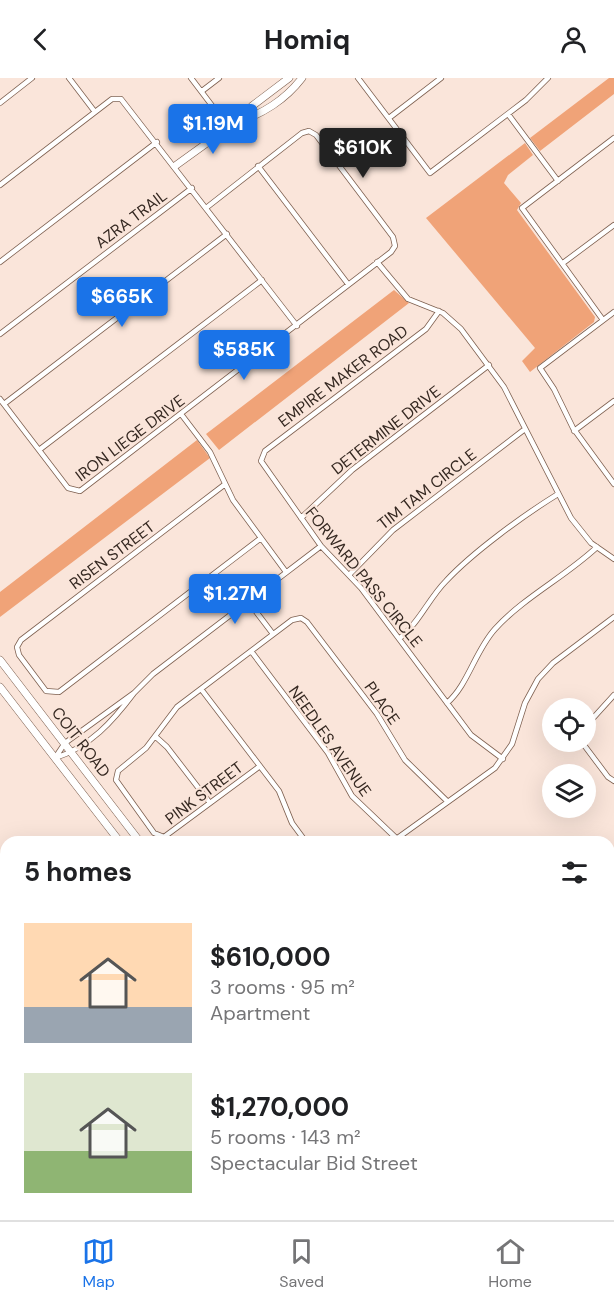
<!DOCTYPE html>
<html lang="en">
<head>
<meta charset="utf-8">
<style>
	body { margin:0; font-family:"DM Sans",sans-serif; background:#f2f2f2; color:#202124; height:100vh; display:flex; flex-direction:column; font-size:22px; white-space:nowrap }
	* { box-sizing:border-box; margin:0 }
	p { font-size:20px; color:#757577 }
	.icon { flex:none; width:33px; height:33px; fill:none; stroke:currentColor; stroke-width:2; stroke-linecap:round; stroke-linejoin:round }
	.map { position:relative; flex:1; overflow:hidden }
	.drawer { position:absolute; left:0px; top:758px; width:615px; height:386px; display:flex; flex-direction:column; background:#fff; border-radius:18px 18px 0 0; box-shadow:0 6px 24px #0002 }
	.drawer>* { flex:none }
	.buttons { position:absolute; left:542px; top:620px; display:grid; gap:12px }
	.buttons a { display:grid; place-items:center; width:54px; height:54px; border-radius:50%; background:#fff; box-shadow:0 6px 24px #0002; font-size:30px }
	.price { position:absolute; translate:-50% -51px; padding:0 14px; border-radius:6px; background:#1a73e8; color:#fff; font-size:20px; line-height:39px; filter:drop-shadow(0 2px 3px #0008) }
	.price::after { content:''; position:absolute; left:50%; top:36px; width:18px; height:14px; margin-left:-9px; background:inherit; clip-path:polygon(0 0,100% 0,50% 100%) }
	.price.active { background:#222; color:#fff }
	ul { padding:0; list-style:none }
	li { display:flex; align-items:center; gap:18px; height:150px; padding:0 24px }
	li span { display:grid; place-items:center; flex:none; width:168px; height:120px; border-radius:0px; color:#555 }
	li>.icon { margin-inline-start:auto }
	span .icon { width:72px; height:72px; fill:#fffc; stroke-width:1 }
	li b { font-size:26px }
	h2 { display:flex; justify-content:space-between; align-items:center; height:72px; padding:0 24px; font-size:26px }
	header { display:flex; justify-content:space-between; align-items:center; height:78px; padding:0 24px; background:#fff; font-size:27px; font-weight:700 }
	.tabs { display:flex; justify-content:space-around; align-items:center; height:84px; border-top:2px solid #e0e0e0; background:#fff; font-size:16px; color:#757577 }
	.tabs a { display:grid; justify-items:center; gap:3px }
	.tabs .active { color:#1a73e8 }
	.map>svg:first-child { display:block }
</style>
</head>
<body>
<header><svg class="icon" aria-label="back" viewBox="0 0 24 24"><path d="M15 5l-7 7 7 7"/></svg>Homiq<svg class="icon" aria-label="person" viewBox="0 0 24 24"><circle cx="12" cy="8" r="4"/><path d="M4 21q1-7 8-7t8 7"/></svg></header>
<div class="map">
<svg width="614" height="1142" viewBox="0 0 614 1142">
	<rect width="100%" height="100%" fill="#fae5da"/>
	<path fill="#f0a378" d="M609 0H614V16L540 73 530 60Z
		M525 65 533 77 508 97 504 105 521 125 517 132 595 239 594 244 530 294 522 283 535 270 426 140Z
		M394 212 409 225 219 372 206 356Z
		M197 362 210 380 0 539V514Z
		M609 1021 614 1028V1142H485L481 1137H609Z
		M189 1137H351L356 1142H193Z"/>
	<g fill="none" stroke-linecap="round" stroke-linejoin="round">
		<path stroke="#dc8858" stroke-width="1.5" d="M0 1037 6 1041"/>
		<path stroke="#dc8858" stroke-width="9" d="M301 1137 302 1142"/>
		<defs>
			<path id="street" d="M69 0 95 34
				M191 0 229 50
				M358 0 430 95 526 22 548 0
				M202 13 219 0
				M0 25 32 0
				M508 36 558 103
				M389 40 441 0
				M258 88 348 206
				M0 107 112 21H121L297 248
				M0 184 157 64
				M377 184 408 221 443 235 461 251 504 309 571 440 591 465 614 481
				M563 185 614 147
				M439 233 426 251 265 373 261 383 321 468 361 510 471 657 503 681
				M614 234 540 290 554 311 573 350 614 406
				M603 242 522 130 614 60
				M0 256 192 110
				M0 321 68 410 80 413 391 174 395 168 393 159 316 57 309 53 302 55 206 130
				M4 326 227 156
				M181 336 210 374 233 422 286 494
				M574 353 614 323
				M39 372 262 202
				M224 407 21 562 17 569 19 577 46 613 59 614 261 460
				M301 440 352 392 489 287
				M349 497 393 452 525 351
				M248 523 273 556
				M400 560C419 545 429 520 446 503 473 474 524 437 558 416
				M251 573 328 675 352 718 396 760
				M201 611 279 713 292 745 306 764
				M134 615 153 596 321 468
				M134 615C113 643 90 669 55 680L65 665Z
				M447 625C468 607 475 573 495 551 524 519 565 499 597 469
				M585 649 614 617
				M156 659 167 669 210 725
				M581 663 608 699 614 703
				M260 688 164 759 154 755 116 702 118 693 146 670 177 629 292 542 301 540 307 544 377 636 405 682 447 723
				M392 764 495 690 512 666 525 625 538 601 553 585 614 539
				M174 1137 178 1142"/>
			<path id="secondary" d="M236 44C262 37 286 21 302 0
				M175 88 236 44 252 28 289 0
				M0 582 140 764
				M0 609 120 764
				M609 804 614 801
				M609 819 614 815
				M455 1137 460 1142
				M473 1137 478 1142
				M140 1142 147 1137
				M160 1142 166 1137"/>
		</defs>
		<use href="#street" stroke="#7e6050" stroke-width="6"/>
		<use href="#secondary" stroke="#7e6050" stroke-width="8"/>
		<use href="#street" stroke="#fff" stroke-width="4.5"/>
		<use href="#secondary" stroke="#fff" stroke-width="7"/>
	</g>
	<g text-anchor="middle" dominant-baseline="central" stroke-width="4.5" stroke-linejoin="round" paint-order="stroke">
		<g font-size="16" fill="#352821" stroke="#fae5da">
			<text transform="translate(131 141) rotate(-37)">AZRA TRAIL</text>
			<text transform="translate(343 298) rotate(-37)">EMPIRE MAKER ROAD</text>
			<text transform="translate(386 352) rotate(-38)">DETERMINE DRIVE</text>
			<text transform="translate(130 360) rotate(-37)">IRON LIEGE DRIVE</text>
			<text transform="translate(427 411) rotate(-38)">TIM TAM CIRCLE</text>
			<text transform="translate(112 477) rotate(-37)">RISEN STREET</text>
			<text transform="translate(364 499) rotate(51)">FORWARD PASS CIRCLE</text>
			<text transform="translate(382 625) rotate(55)">PLACE</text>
			<text transform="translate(330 663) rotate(55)">NEEDLES AVENUE</text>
			<text transform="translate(81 664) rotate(52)">COIT ROAD</text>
			<text transform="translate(204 715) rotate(-37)">PINK STREET</text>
		</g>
	</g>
</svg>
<div class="buttons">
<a><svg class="icon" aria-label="locate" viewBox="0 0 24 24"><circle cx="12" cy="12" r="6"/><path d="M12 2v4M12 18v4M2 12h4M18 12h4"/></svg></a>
<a><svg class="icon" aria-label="layers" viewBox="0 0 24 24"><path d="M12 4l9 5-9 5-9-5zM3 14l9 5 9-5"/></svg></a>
</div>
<b class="price" style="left:213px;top:77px">$1.19M</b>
<b class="price active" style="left:363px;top:101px">$610K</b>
<b class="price" style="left:122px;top:250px">$665K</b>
<b class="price" style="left:244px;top:303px">$585K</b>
<b class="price" style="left:235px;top:547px">$1.27M</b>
<section class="drawer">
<h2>5 homes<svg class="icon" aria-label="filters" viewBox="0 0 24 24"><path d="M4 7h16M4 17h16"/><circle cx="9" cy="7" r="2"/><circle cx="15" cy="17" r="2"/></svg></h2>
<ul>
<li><span style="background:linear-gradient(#ffd9b3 70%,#9aa5b1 0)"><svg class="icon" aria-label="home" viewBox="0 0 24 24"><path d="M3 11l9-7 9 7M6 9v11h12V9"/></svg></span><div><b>$610,000</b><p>3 rooms · 95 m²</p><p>Apartment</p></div></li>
<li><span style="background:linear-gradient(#dfe7d0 65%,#8fb573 0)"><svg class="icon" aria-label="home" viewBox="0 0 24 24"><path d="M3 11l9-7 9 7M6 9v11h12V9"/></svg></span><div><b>$1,270,000</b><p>5 rooms · 143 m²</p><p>Spectacular Bid Street</p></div></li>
</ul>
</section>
</div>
<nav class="tabs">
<a class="active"><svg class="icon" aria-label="map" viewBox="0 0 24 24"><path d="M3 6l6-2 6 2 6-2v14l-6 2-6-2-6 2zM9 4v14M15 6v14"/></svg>Map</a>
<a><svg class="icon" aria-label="saved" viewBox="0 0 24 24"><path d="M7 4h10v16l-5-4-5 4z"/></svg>Saved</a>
<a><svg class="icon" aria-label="home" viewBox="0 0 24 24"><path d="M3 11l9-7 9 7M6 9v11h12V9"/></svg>Home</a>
</nav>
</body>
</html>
